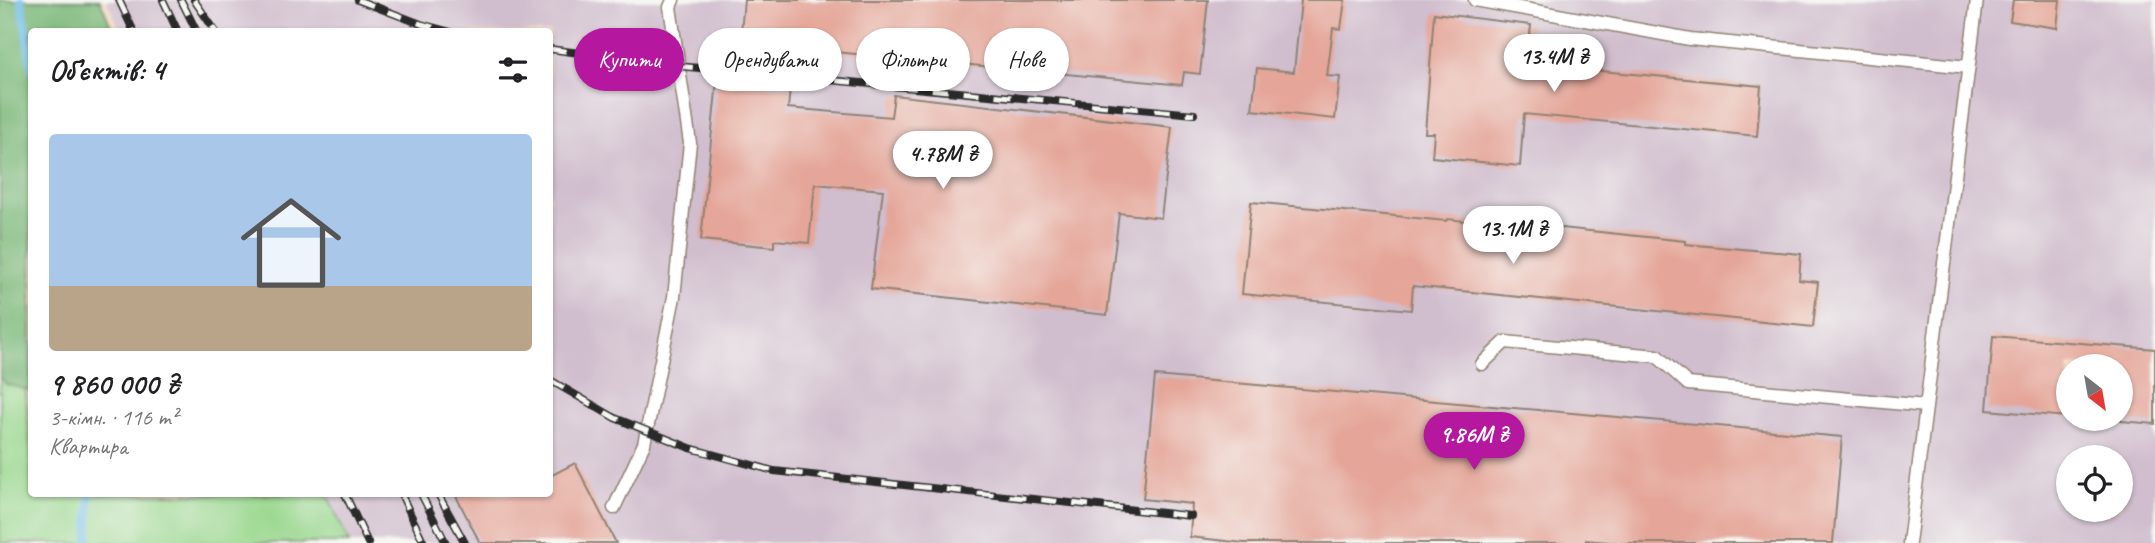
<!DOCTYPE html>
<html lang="uk">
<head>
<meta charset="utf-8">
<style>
	body { margin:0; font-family:Caveat,sans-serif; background:#f2f2f2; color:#202124; height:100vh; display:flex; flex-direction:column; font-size:26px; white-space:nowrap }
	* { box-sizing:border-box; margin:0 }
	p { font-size:23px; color:#757577 }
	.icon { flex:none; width:38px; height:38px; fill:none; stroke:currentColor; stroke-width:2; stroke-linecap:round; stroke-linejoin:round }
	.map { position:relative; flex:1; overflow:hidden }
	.drawer { position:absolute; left:28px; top:28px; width:525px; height:469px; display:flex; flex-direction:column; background:#fff; border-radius:7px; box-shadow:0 2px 5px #0004 }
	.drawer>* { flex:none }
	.top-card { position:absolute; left:574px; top:28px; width:665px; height:63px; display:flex; gap:14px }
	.needle { width:46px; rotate:149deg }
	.fabs { position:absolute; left:2056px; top:354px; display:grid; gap:14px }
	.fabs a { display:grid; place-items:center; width:77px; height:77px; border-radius:50%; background:#fff; box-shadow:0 2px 5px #0004; font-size:35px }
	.price { position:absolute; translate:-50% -60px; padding:0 16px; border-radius:24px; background:#fff; color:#222; font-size:23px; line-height:46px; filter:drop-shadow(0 2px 4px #0008) }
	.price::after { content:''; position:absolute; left:50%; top:42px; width:21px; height:16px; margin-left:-10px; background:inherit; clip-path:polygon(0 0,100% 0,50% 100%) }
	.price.current { background:#b5179e; color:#fff }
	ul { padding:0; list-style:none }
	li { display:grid; align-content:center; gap:14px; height:371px; padding:0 21px }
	li span { display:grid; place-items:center; height:217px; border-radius:7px; color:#555 }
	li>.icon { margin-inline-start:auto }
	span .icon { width:126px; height:126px; fill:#fffc; stroke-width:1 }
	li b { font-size:30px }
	h2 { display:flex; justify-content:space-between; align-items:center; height:84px; padding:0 21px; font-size:30px }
	.chip { padding:0 24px; border-radius:32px; background:#fff; box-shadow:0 2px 5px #0004; font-size:24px; line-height:63px }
	.chip.current { background:#b5179e; color:#fff }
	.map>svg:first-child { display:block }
</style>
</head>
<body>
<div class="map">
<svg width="2155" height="543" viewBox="0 0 2155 543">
	<rect width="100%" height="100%" fill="#f6f6f2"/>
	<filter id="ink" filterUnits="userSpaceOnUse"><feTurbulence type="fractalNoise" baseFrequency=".0143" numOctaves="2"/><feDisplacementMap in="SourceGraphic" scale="14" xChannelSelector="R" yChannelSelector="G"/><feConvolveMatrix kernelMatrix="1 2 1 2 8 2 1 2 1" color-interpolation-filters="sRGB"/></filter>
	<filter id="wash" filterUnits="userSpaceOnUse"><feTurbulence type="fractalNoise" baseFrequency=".00686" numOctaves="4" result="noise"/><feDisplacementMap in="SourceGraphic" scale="28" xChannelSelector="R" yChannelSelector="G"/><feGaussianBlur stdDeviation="1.57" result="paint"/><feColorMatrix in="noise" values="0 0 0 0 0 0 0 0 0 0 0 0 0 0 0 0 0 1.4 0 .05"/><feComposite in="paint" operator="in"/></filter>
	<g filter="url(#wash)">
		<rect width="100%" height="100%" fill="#f4dabd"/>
		<path fill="#d0bdcd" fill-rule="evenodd" d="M106 0H2155V543H349L327 494H550V32L121 31ZM2068 366H2121V418H2068ZM2068 457H2121V509H2068Z"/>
		<path fill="#98d78c" stroke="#62815c" stroke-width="2" d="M0 123 31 450 32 494H327L349 543H0Z"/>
		<path fill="#7ab878" stroke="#527252" stroke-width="2" d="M0 0H100L113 31 32 32 31 391 6 384 0 377Z"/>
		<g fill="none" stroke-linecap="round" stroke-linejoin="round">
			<path stroke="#6dbde8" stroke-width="8" d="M21 0 32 69
				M88 543 90 494"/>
		</g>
		<g id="blocks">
			<path fill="#e5a598" d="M744 0H1208L1200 74 1184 72 1182 85 740 43Z
				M1301 0H1345L1341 29 1333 28 1327 76 1340 77 1335 119 1252 110 1257 68 1294 72Z
				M2013 0H2060L2057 28 2010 21Z
				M1434 13 1531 25 1527 64 1761 86 1757 136 1524 114 1520 166 1432 157 1434 133H1425Z
				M717 81 790 88 788 108 891 117 894 95 1172 127 1161 218 1119 213 1107 315 871 289 883 190 815 184 809 243 774 240V247L701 240Z
				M1251 202 1446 221 1447 219 1513 226V223L1685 241V244L1801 254 1799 280 1818 282 1813 327 1413 286 1411 310 1242 294Z
				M1993 336 2155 349V424L2121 421V366H2068V417L1987 410Z
				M1155 376 1842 437 1833 543H1621L1586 540V543H1244L1190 537 1192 504 1143 499Z
				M575 463 616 543H480L455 494H550V476Z"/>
		</g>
	</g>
	<g filter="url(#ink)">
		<use href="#blocks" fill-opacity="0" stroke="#908274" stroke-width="2"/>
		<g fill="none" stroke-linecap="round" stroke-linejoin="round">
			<defs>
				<path id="lane" d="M1475 0 1690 39 1968 67
					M1482 364 1505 342 1657 356 1688 384 1926 406
					M614 508 644 444 674 297 690 143 670 7 673 0
					M1909 543 1977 0"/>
			</defs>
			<use href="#lane" stroke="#908274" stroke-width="15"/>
			<use href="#lane" stroke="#fff" stroke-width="12"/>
			<defs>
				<path id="rail" d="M119 0 134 32
					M163 0 178 32
					M181 0 197 32
					M194 0 216 32
					M358 0 421 24 451 32
					M550 49 667 65 1194 114
					M550 380 615 418 690 448 774 471 1191 516
					M345 494 368 543
					M401 494 424 543
					M421 494 446 543
					M438 494 465 543"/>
			</defs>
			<use href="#rail" stroke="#2b2b2b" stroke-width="8"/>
			<use href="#rail" stroke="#f6f6f2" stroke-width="5" stroke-dasharray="16" stroke-linecap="butt"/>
		</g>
	</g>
</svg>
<div class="fabs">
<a><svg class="needle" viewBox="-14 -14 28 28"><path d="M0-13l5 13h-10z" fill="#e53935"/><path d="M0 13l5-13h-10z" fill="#757577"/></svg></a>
<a><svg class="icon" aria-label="locate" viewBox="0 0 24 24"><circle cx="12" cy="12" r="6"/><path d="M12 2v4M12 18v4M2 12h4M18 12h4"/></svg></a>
</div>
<b class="price" style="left:1554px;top:94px">13.4M ₴</b>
<b class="price" style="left:943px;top:191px">4.78M ₴</b>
<b class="price" style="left:1513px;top:266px">13.1M ₴</b>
<b class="price current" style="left:1474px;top:472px">9.86M ₴</b>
<div class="top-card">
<a class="chip current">Купити</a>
<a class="chip">Орендувати</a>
<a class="chip">Фільтри</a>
<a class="chip">Нове</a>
</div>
<section class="drawer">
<h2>Об’єктів: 4<svg class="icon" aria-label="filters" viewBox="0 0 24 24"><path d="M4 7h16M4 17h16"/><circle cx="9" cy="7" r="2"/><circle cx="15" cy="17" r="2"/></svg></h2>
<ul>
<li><span style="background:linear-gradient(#a9c7e8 70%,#b9a48a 0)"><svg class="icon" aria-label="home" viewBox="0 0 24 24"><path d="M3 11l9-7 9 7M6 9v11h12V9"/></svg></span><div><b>9 860 000 ₴</b><p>3-кімн. · 116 m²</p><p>Квартира</p></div></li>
</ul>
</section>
</div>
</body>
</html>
